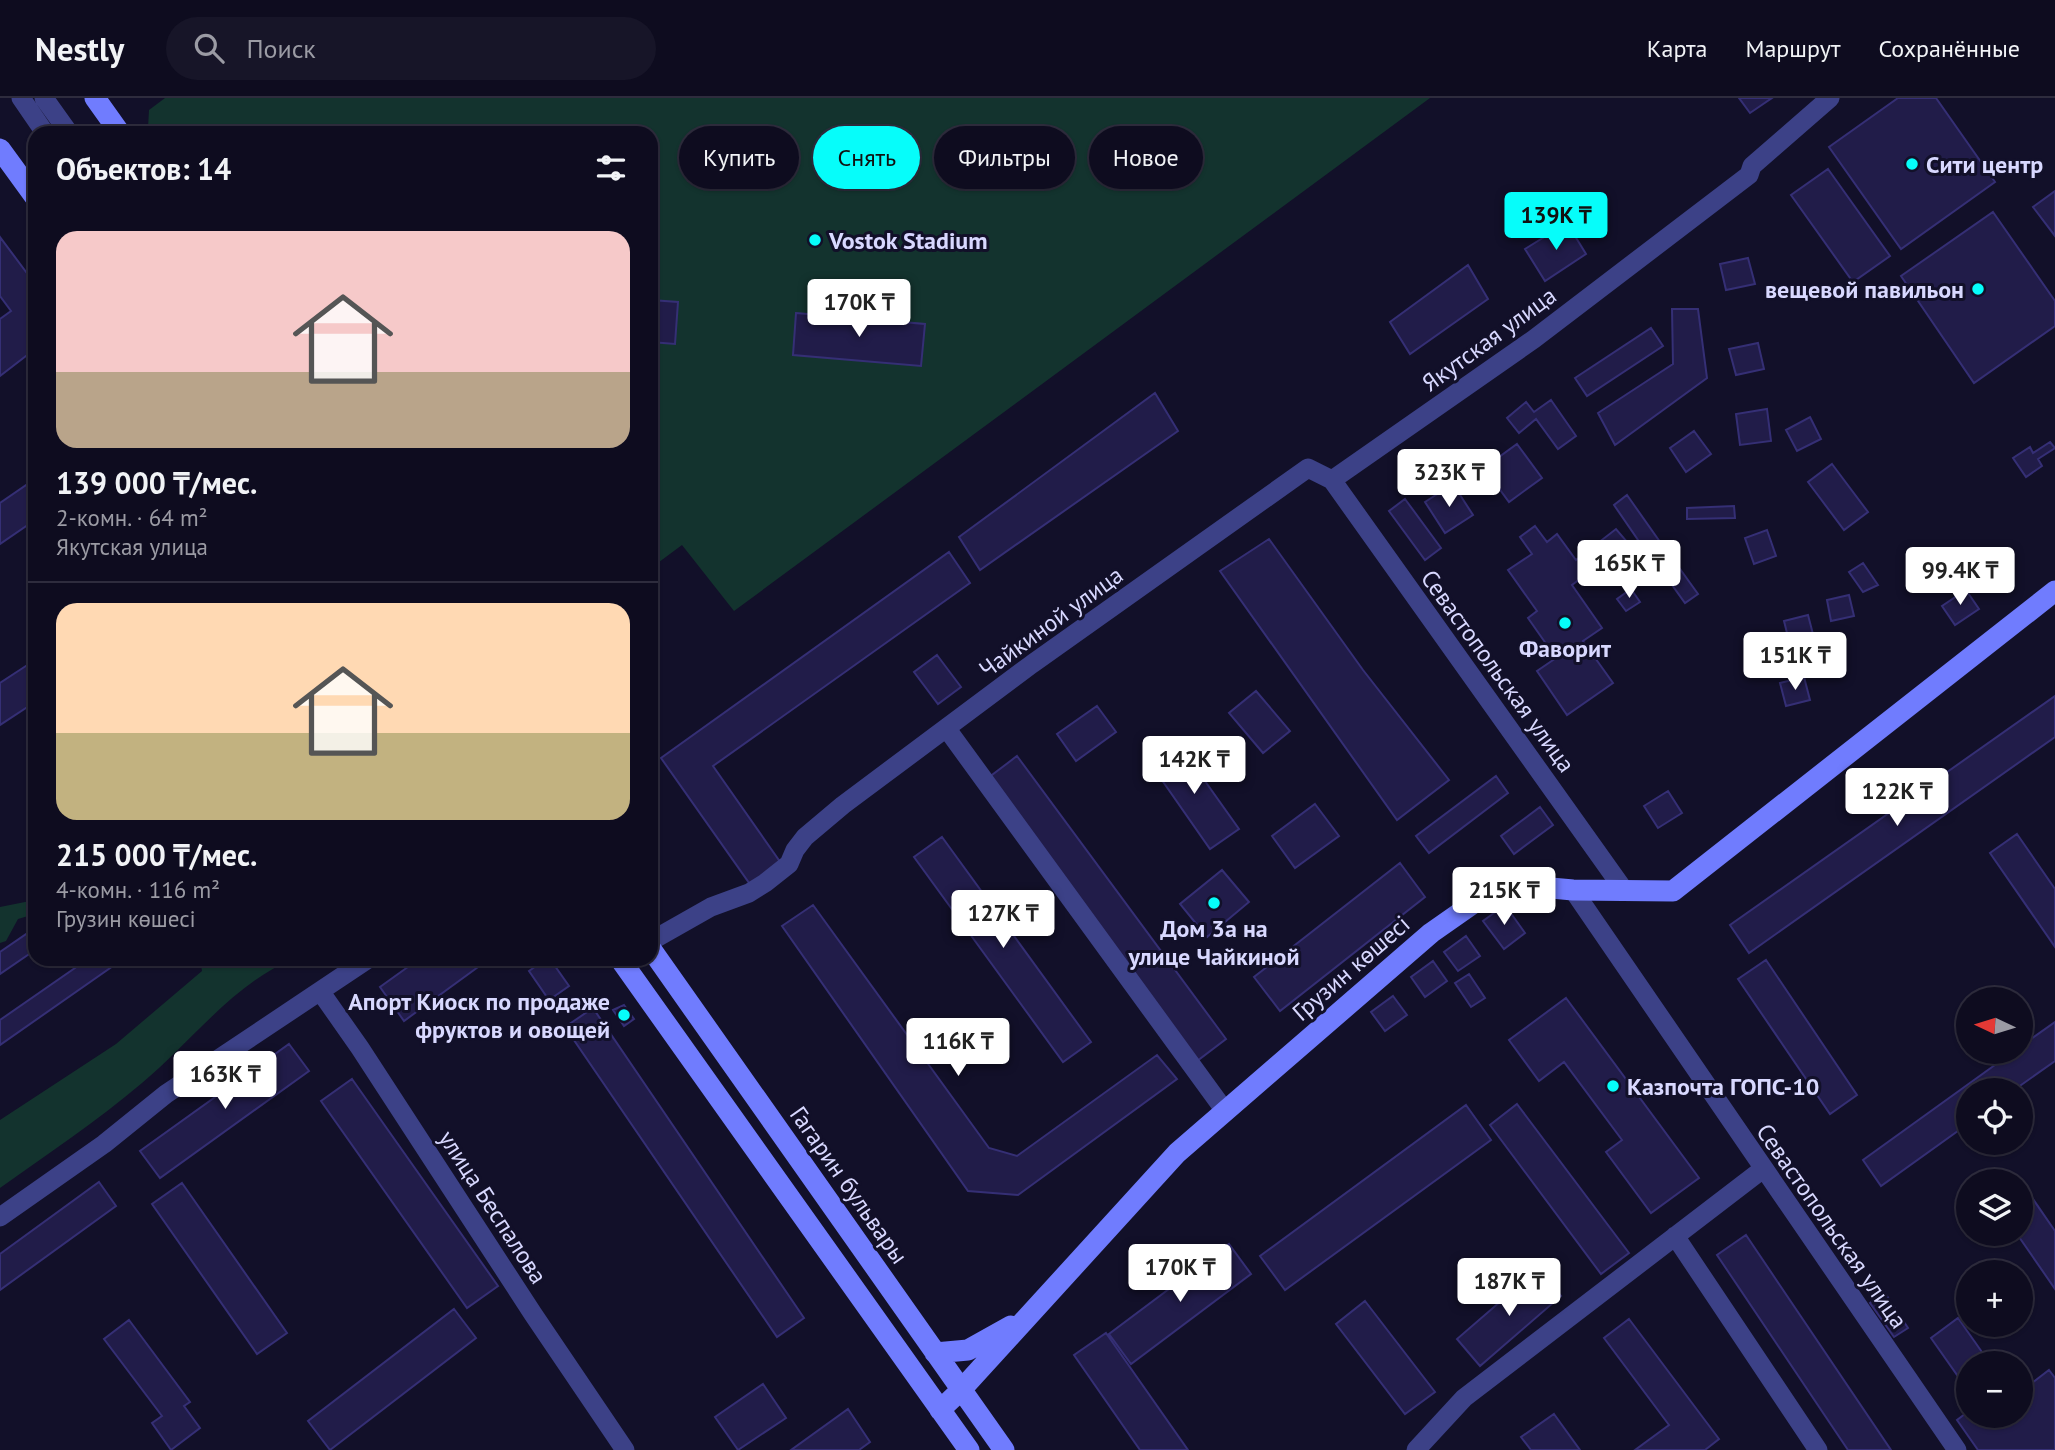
<!DOCTYPE html>
<html lang="ru">
<head>
<meta charset="utf-8">
<style>
	body { margin:0; font-family:"PT Sans",sans-serif; background:#171528; color:#f1f3f6; height:100vh; display:flex; flex-direction:column; font-size:26px; white-space:nowrap }
	* { box-sizing:border-box; margin:0 }
	p { font-size:23px; color:#9b9ba4 }
	.icon { flex:none; width:38px; height:38px; fill:none; stroke:currentColor; stroke-width:2; stroke-linecap:round; stroke-linejoin:round }
	.map { position:relative; flex:1; overflow:hidden }
	.panel { position:absolute; left:28px; top:28px; width:630px; height:840px; display:flex; flex-direction:column; background:#0e0c1f; border-radius:21px; box-shadow:0 2px 5px #0004,0 0 0 2px #2e2c3d }
	.panel>* { flex:none }
	.hud { position:absolute; left:679px; top:28px; width:665px; height:63px; display:flex; gap:14px }
	.needle { width:46px; rotate:274deg }
	.fabs { position:absolute; left:1956px; top:889px; display:grid; gap:14px }
	.fabs a { display:grid; place-items:center; width:77px; height:77px; border-radius:50%; background:#0e0c1f; box-shadow:0 2px 5px #0004,0 0 0 2px #2e2c3d; font-size:35px }
	.price { position:absolute; translate:-50% -60px; padding:0 16px; border-radius:7px; background:#fff; color:#222; font-size:23px; line-height:46px; filter:drop-shadow(0 2px 4px #0008) }
	.price::after { content:''; position:absolute; left:50%; top:42px; width:21px; height:16px; margin-left:-10px; background:inherit; clip-path:polygon(0 0,100% 0,50% 100%) }
	.price.active { background:#06fdfa; color:#111 }
	ul { padding:0; list-style:none }
	li { display:grid; align-content:center; gap:14px; height:371px; padding:0 28px }
	li+li { border-top:2px solid #2e2c3d }
	li span { display:grid; place-items:center; height:217px; border-radius:21px; color:#555 }
	li>.icon { margin-inline-start:auto }
	span .icon { width:126px; height:126px; fill:#fffc; stroke-width:1 }
	li b { font-size:30px }
	h2 { display:flex; justify-content:space-between; align-items:center; height:84px; padding:0 28px; font-size:30px }
	.tag { padding:0 24px; border-radius:32px; background:#0e0c1f; box-shadow:0 2px 5px #0004,0 0 0 2px #2e2c3d; font-size:24px; line-height:63px }
	.tag.active { background:#06fdfa; color:#111 }
	header { display:flex; align-items:center; gap:42px; box-sizing:border-box; height:98px; padding:0 35px; background:#0e0c1f; border-bottom:2px solid #2e2c3d }
	header strong { font-size:33px }
	nav { display:flex; gap:38px; margin-inline-start:auto; font-size:24px }
	.search { width:490px; height:63px; background:#171528; display:flex; align-items:center; gap:18px; box-sizing:border-box; padding:0 24px; border-radius:38px; color:#9b9ba4; font-size:26px }
	.map>svg:first-child { display:block }
</style>
</head>
<body>
<header>
<strong>Nestly</strong>
<div class="search"><svg class="icon" aria-label="search" viewBox="0 0 24 24"><circle cx="10" cy="10" r="6"/><path d="M15 15l6 6"/></svg>Поиск</div>
<nav><a>Карта</a><a>Маршрут</a><a>Сохранённые</a></nav>
</header>
<div class="map">
<svg width="2055" height="1352" viewBox="0 0 2055 1352">
	<rect width="100%" height="100%" fill="#121029"/>
	<path fill="#13332e" d="M165 0H1430L734 513 682 447 651 470V35H152L148 30 149 12Z
		M35 802V816L18 821 6 843 0 845V809Z
		M200 861H294C236 883 189 946 142 985 97 1023 48 1056 0 1090V1022L116 946 202 873Z"/>
	<path fill="#211c49" stroke="#352f75" stroke-width="2" d="M1739 0H1772L1750 15Z
		M1898 0H1936L1995 84 1901 151 1829 49Z
		M1828 71 1890 158 1853 184 1791 97Z
		M2055 93V138L2033 109Z
		M1993 114 2055 203V228L1974 285 1901 178Z
		M1567 125 1586 156 1545 183 1525 151Z
		M0 139 35 186V251L0 278V221L11 213 0 198Z
		M1748 160 1755 186 1726 192 1720 166Z
		M1468 167 1488 201 1410 256 1390 224Z
		M651 202 678 204 675 246 651 244Z
		M1672 211H1698L1707 280 1615 347 1598 315 1673 266Z
		M796 215 925 226 921 268 793 257Z
		M1651 230 1663 248 1587 298 1575 280Z
		M1758 245 1764 271 1736 277 1729 251Z
		M1155 295 1178 333 980 472 959 439Z
		M1551 302 1576 338 1558 351 1536 321 1519 335 1507 320 1526 304 1534 314Z
		M1767 311 1771 343 1740 347 1736 316Z
		M1810 319 1821 341 1797 353 1786 332Z
		M1694 333 1711 356 1686 374 1670 350Z
		M2050 344 2055 350 2038 361 2042 368 2026 379 2013 360 2030 349 2033 355Z
		M1517 346 1542 380 1509 404 1484 370Z
		M1832 366 1868 414 1844 432 1808 384Z
		M35 381V422L0 446V405Z
		M1453 386 1473 417 1445 435 1425 404Z
		M1627 397 1672 461 1658 471 1614 407Z
		M1405 401 1441 450 1425 462 1389 413Z
		M1734 408 1735 420 1687 421V410Z
		M1535 428 1547 444 1557 436 1576 462 1616 431 1628 445 1572 487 1602 530 1583 543 1613 585 1567 617 1537 573 1556 560 1528 520 1537 513 1508 472 1532 456 1520 439Z
		M1767 432 1776 458 1754 466 1745 440Z
		M1269 441 1363 572 1449 682 1397 722 1220 473Z
		M949 454 970 485 713 668 783 768 752 789 661 660Z
		M1675 464 1698 496 1685 505 1662 473Z
		M1863 465 1878 487 1863 494 1849 474Z
		M1631 491 1640 504 1626 513 1617 501Z
		M1966 492 1979 511 1955 527 1942 508Z
		M1849 497 1854 518 1831 523 1827 502Z
		M1808 517 1814 540 1790 547 1784 523Z
		M937 557 961 589 938 606 914 574Z
		M35 562V604L0 627V585Z
		M1804 579 1810 602 1786 608 1780 585Z
		M1256 593 1290 633 1263 655 1229 615Z
		M2055 598V639L1749 855 1730 827Z
		M1097 608 1116 634 1076 663 1057 636Z
		M1178 645 1239 731 1210 751 1150 665Z
		M1017 658 1226 941 1197 963 988 680Z
		M1496 678 1508 695 1429 755 1416 738Z
		M1668 693 1682 715 1658 730 1644 708Z
		M1315 706 1339 738 1295 770 1272 738Z
		M1540 709 1553 727 1514 756 1501 738Z
		M2017 736 2055 791V849L1990 755Z
		M942 739 1091 944 1063 964 914 759Z
		M1400 765 1425 799 1280 913 1254 879Z
		M1222 772 1249 804 1207 839 1180 806Z
		M813 807 989 1050 1017 1058 1157 957 1177 981 1018 1097 968 1093 782 828Z
		M1505 807 1525 835 1504 851 1483 823Z
		M35 830V852L0 876V854Z
		M1466 838 1480 858 1458 873 1444 854Z
		M88 861H123L0 947V922Z
		M419 861H489L404 923 380 889Z
		M546 861H550L569 888 549 902 529 873Z
		M1766 862 1857 997 1830 1016 1738 881Z
		M1433 863 1447 883 1425 899 1411 879Z
		M1469 876 1485 900 1471 909 1455 885Z
		M1393 898 1407 917 1385 933 1371 914Z
		M1566 900 1699 1080 1651 1115 1606 1054 1622 1042 1564 964 1539 983 1509 942Z
		M624 907 634 921 624 928 613 912Z
		M593 910 804 1220 777 1239 565 929Z
		M2055 924V963L2014 992H1969V1025L1881 1088 1863 1062 2013 954H2021V948Z
		M289 946 309 973 160 1080 140 1053Z
		M352 981 498 1188 467 1210 321 1003Z
		M1517 1006 1629 1155 1601 1176 1490 1027Z
		M1466 1007 1491 1042 1285 1192 1260 1158Z
		M99 1084 116 1108 0 1192V1156Z
		M182 1085 287 1235 257 1256 152 1106Z
		M2024 1088 2055 1133V1191L2017 1136H2021V1090Z
		M1746 1137 1891 1352H1848L1717 1157Z
		M1229 1146 1251 1176 1131 1266 1109 1236Z
		M1538 1171 1561 1198 1480 1268 1457 1241Z
		M1885 1195 1908 1230 1894 1239 1870 1205Z
		M1365 1203 1435 1294 1405 1316 1336 1226Z
		M454 1211 476 1240 330 1352 308 1323Z
		M1958 1220 1989 1264 1969 1265V1279L1962 1284 1931 1240Z
		M1629 1221 1719 1341 1705 1352H1635L1669 1327 1604 1240Z
		M129 1222 190 1304 184 1308 200 1330 171 1352 152 1325 162 1318 104 1241Z
		M1106 1235 1188 1352H1140L1074 1257Z
		M2049 1272 2055 1280V1352H1978L1957 1322 1969 1313V1318H2021V1278L2028 1288Z
		M763 1286 786 1320 738 1352 715 1319Z
		M848 1311 870 1344 859 1352H791Z
		M1554 1316 1580 1352H1531L1521 1339Z"/>
	<g fill="none" stroke-linecap="round" stroke-linejoin="round">
		<path stroke="#3c4187" stroke-width="19" d="M21 0 45 35
			M44 0 69 35
			M1332 382 1534 241 1749 77 1752 68 1830 0
			M947 631 1225 1013
			M1573 792 1957 1352
			M651 843 711 809 749 795 765 785 789 766 795 752 805 739 843 707 1032 566 1308 370 1332 382 1624 792
			M320 893 360 950 533 1216 625 1352
			M0 1119 104 1046 166 996 368 861
			M1675 1138 1818 1352
			M1416 1352 1464 1300 1763 1071"/>
		<path stroke="#707cfe" stroke-width="21" d="M95 0 120 35
			M0 51 35 99
			M651 851 1004 1352
			M620 861 969 1352
			M935 1255 968 1252 1011 1228
			M940 1312 961 1292 1177 1055 1431 835 1491 793 1518 787 1573 792 1673 793 2055 493"/>
	</g>
	<g fill="#06fdfa" stroke="#121029" stroke-width="2.5">
		<circle cx="1912" cy="66" r="7"/>
		<circle cx="815" cy="142" r="7"/>
		<circle cx="1978" cy="191" r="7"/>
		<circle cx="1565" cy="525" r="7"/>
		<circle cx="1214" cy="805" r="7"/>
		<circle cx="624" cy="917" r="7"/>
		<circle cx="1613" cy="988" r="7"/>
	</g>
	<g text-anchor="middle" dominant-baseline="central" stroke-width="6" stroke-linejoin="round" paint-order="stroke">
		<g font-size="24" font-weight="bold" fill="#d8d8ff" stroke="#121029" text-anchor="start">
			<text x="1926" y="66">Сити центр</text>
			<text x="829" y="142">Vostok Stadium</text>
			<text x="1964" y="191" text-anchor="end">вещевой павильон</text>
			<text x="1565" y="550" text-anchor="middle">Фаворит</text>
			<text x="1214" y="830" text-anchor="middle">Дом 3а на<tspan x="1214" dy="28">улице Чайкиной</tspan></text>
			<text x="610" y="903" text-anchor="end">Апорт Киоск по продаже<tspan x="610" dy="28">фруктов и овощей</tspan></text>
			<text x="1627" y="988">Казпочта ГОПС-10</text>
		</g>
		<g font-size="24" fill="#d8d8ff" stroke="#121029">
			<text transform="translate(1489 241) rotate(-36)">Якутская улица</text>
			<text transform="translate(1051 524) rotate(-36)">Чайкиной улица</text>
			<text transform="translate(1498 573) rotate(54)">Севастопольская улица</text>
			<text transform="translate(1351 870) rotate(-41)">Грузин көшесі</text>
			<text transform="translate(849 1087) rotate(55)">Гагарин бульвары</text>
			<text transform="translate(493 1109) rotate(57)">улица Беспалова</text>
			<text transform="translate(1832 1128) rotate(55)">Севастопольская улица</text>
		</g>
	</g>
</svg>
<div class="fabs">
<a><svg class="needle" viewBox="-14 -14 28 28"><path d="M0-13l5 13h-10z" fill="#e53935"/><path d="M0 13l5-13h-10z" fill="#9b9ba4"/></svg></a>
<a><svg class="icon" aria-label="locate" viewBox="0 0 24 24"><circle cx="12" cy="12" r="6"/><path d="M12 2v4M12 18v4M2 12h4M18 12h4"/></svg></a>
<a><svg class="icon" aria-label="layers" viewBox="0 0 24 24"><path d="M12 4l9 5-9 5-9-5zM3 14l9 5 9-5"/></svg></a>
<a>+</a>
<a>−</a>
</div>
<b class="price active" style="left:1556px;top:154px">139K ₸</b>
<b class="price" style="left:859px;top:241px">170K ₸</b>
<b class="price" style="left:1449px;top:411px">323K ₸</b>
<b class="price" style="left:1629px;top:502px">165K ₸</b>
<b class="price" style="left:1960px;top:509px">99.4K ₸</b>
<b class="price" style="left:1795px;top:594px">151K ₸</b>
<b class="price" style="left:1194px;top:698px">142K ₸</b>
<b class="price" style="left:1897px;top:730px">122K ₸</b>
<b class="price" style="left:1504px;top:829px">215K ₸</b>
<b class="price" style="left:1003px;top:852px">127K ₸</b>
<b class="price" style="left:958px;top:980px">116K ₸</b>
<b class="price" style="left:225px;top:1013px">163K ₸</b>
<b class="price" style="left:1180px;top:1206px">170K ₸</b>
<b class="price" style="left:1509px;top:1220px">187K ₸</b>
<div class="hud">
<a class="tag">Купить</a>
<a class="tag active">Снять</a>
<a class="tag">Фильтры</a>
<a class="tag">Новое</a>
</div>
<section class="panel">
<h2>Объектов: 14<svg class="icon" aria-label="filters" viewBox="0 0 24 24"><path d="M4 7h16M4 17h16"/><circle cx="9" cy="7" r="2"/><circle cx="15" cy="17" r="2"/></svg></h2>
<ul>
<li><span style="background:linear-gradient(#f6c9c9 65%,#b9a48a 0)"><svg class="icon" aria-label="home" viewBox="0 0 24 24"><path d="M3 11l9-7 9 7M6 9v11h12V9"/></svg></span><div><b>139 000 ₸/мес.</b><p>2-комн. · 64 m²</p><p>Якутская улица</p></div></li>
<li><span style="background:linear-gradient(#ffd9b3 60%,#c2b280 0)"><svg class="icon" aria-label="home" viewBox="0 0 24 24"><path d="M3 11l9-7 9 7M6 9v11h12V9"/></svg></span><div><b>215 000 ₸/мес.</b><p>4-комн. · 116 m²</p><p>Грузин көшесі</p></div></li>
</ul>
</section>
</div>
</body>
</html>
